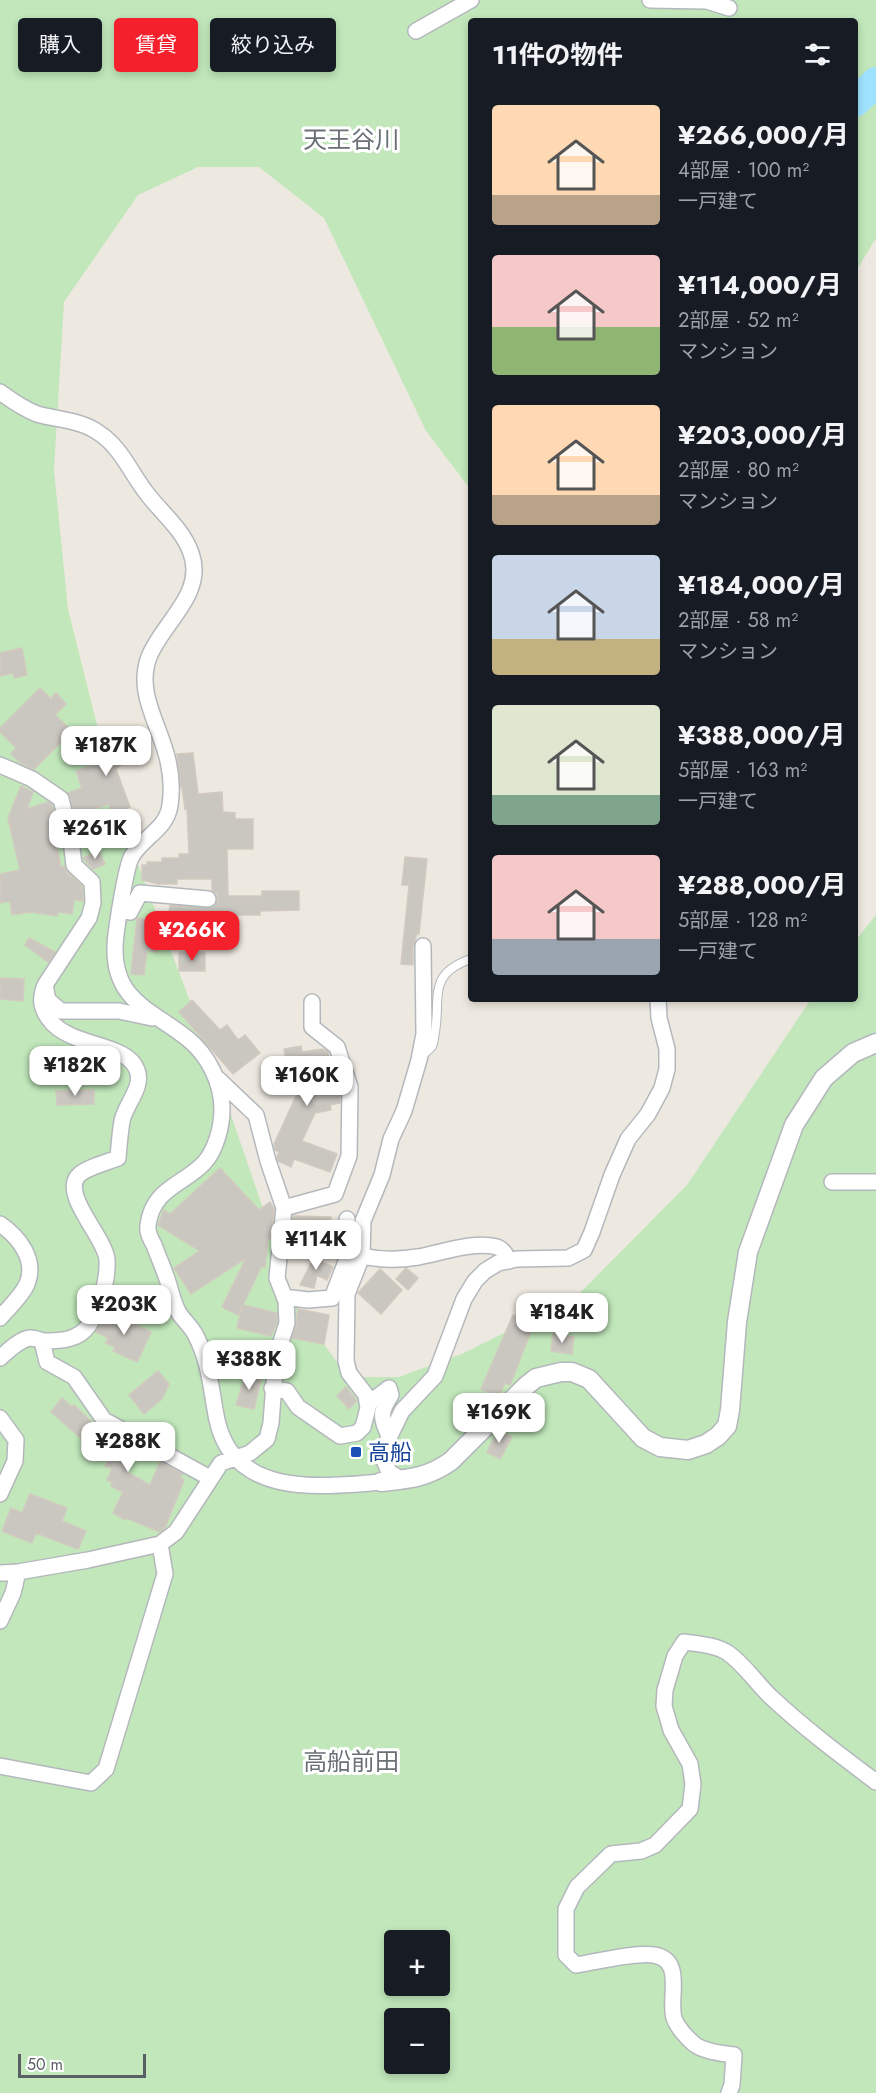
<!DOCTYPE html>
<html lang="ja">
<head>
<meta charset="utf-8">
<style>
	body { margin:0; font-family:Jost,"Noto Sans JP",sans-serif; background:#20242c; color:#f1f3f6; height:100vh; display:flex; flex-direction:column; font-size:22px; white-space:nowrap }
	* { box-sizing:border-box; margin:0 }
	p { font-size:20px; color:#9ea1a6 }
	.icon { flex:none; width:33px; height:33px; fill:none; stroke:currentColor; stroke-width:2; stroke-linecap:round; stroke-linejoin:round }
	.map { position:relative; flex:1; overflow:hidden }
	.side { position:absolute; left:468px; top:18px; width:390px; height:984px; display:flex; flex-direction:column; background:#171b24; border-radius:6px; box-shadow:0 3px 9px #0003 }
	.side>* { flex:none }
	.hud { position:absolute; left:18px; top:18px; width:360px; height:54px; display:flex; gap:12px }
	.tools { position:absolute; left:384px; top:1930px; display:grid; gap:12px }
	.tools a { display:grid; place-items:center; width:66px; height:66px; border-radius:6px; background:#171b24; box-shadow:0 3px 9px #0003; font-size:30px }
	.scale { position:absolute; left:18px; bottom:15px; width:128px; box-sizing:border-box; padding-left:6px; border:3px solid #595f63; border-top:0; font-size:16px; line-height:21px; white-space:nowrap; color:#595f63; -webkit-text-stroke:4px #fff; paint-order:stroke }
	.price { position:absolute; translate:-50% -51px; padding:0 14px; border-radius:12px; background:#fff; color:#222; font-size:20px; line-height:39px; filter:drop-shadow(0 2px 3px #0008) }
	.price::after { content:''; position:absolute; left:50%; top:36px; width:18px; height:14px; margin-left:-9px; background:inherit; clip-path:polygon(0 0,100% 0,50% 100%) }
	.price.on { background:#f4202c; color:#fff }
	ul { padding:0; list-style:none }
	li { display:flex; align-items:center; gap:18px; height:150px; padding:0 24px }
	li span { display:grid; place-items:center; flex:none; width:168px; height:120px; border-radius:6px; color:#555 }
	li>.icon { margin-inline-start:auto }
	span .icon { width:72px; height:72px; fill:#fffc; stroke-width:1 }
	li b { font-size:26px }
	h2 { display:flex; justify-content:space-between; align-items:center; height:72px; padding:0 24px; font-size:26px }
	.tag { padding:0 21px; border-radius:6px; background:#171b24; box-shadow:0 3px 9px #0003; font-size:21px; line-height:54px }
	.tag.on { background:#f4202c; color:#fff }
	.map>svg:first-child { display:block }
</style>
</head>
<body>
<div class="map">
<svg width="876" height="2093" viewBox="0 0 876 2093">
	<rect width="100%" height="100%" fill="#eee9e0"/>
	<path fill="#c1e7bb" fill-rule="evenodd" d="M0 0H876V238L855 273V21H471V490L426 431 324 218 259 167H198L138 195 64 302 54 470 68 609 120 817 213 1062 297 1308 348 1377H399L464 1353 576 1297 687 1185 811 999H855V941L876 915V2093H0ZM394 1941H440V1986H394ZM394 2019H440V2064H394Z"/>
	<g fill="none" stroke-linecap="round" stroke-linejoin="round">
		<path stroke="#9fe2ff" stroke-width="30" d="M855 102 876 82"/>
	</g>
	<path fill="#cac6c0" stroke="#d2cabf" stroke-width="1.5" d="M22 648 27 675 14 678 13 673 0 676V653Z
		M40 688 51 699 56 693 66 704 55 715 72 731 34 769 21 763 11 754 16 748 0 732V728Z
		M125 731 131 738 137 733 147 743 116 769 130 807 117 812 116 809 111 811 109 804 75 815 68 793 82 788 76 771 99 763 94 756Z
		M193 753 198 794 222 792 223 812 235 813V819H253V849H227L228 896H262V891H299V910L260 911V915H235V920H199L200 925 168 921 170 905 212 908 218 900 217 894 212 890V879H177V884H158L142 880V865H147V862H162V858H179V854H189L187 808 185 809 182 787H181L177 754Z
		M21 786 33 792 27 809 48 802 52 805 57 822 54 823 58 828 60 837 56 841 61 867 64 866 67 872 82 886 83 901 74 900 72 914 58 912 57 916 31 912 12 915 10 901 0 903V874L20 870 8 818Z
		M99 851 105 864 93 869 83 858Z
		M405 857 427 859 419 934H417L413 946V965L401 964 409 885H402Z
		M137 918 150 919 149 929 161 931 157 952 147 950 144 975 131 974Z
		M29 938 55 952 48 962 25 945Z
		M179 952H205V971H179Z
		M0 978 24 979 23 1001 0 999Z
		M192 1000 220 1030 227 1025 238 1040 245 1035 260 1053 233 1074 179 1012Z
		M301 1046 302 1052 323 1049 328 1052 332 1075 336 1074 340 1088V1103L330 1105 331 1110 315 1113 302 1141 337 1154 330 1172 294 1159 291 1167 278 1161 277 1157 279 1152 275 1150 274 1144 302 1083 290 1085 284 1049Z
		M94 1090V1104L57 1105 56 1091Z
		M220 1168 259 1210 270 1202 274 1209 271 1239H268L265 1267H261L243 1305 277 1313V1322L271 1336 237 1328 242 1306 238 1315 222 1307 246 1258 191 1294 174 1268 200 1251 158 1225 164 1210 170 1214Z
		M293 1216 331 1217 330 1220 334 1221 332 1243 291 1241Z
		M318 1249 323 1251 320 1261 333 1267 327 1280 317 1275 314 1288 300 1285Z
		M406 1268 418 1278 408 1290 396 1279Z
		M380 1269 402 1290 381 1314 358 1293Z
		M298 1309 329 1315 324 1344 292 1338 296 1326Z
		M107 1311 151 1332 137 1362 113 1351 115 1347 106 1343 108 1338 96 1332Z
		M513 1315 531 1323 528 1331H531L510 1385 505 1383 499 1397 481 1389Z
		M553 1334 574 1337 572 1354 551 1351Z
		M158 1371 169 1384 162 1399 144 1414 129 1395Z
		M246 1372 262 1376 254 1409 236 1405Z
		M346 1387 357 1401 349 1409 337 1396Z
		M473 1393 483 1402 466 1422 456 1413Z
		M62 1398 72 1407 74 1405 99 1429 138 1449 127 1472 150 1485 160 1462 183 1474 180 1478 184 1480 165 1528 160 1532 126 1518 125 1520 113 1513 123 1492 111 1486 112 1482 107 1480 112 1469 105 1466 110 1457 77 1435 51 1412Z
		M498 1430 512 1437 500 1459 487 1452Z
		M30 1494 67 1508 62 1521 86 1531 78 1549 36 1533 32 1543 2 1531 11 1508 22 1513Z"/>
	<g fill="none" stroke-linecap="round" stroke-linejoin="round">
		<defs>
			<path id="service" d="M422 1056C425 1053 429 1050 432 1046 434 1042 434 1037 435 1032 441 997 427 974 471 959"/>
			<path id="minor" d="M650 0 707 1 729 8
				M416 31 471 0
				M0 392C11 400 24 409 37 414 58 420 81 420 99 433 121 447 132 475 148 495 163 514 183 530 191 553 206 594 162 623 149 657 135 693 161 727 168 761 171 774 172 792 170 805 167 829 143 837 132 856 126 865 115 934 115 948 114 1002 154 1011 188 1039 208 1055 222 1083 222 1109 222 1126 216 1150 204 1163 183 1185 153 1188 148 1225 147 1232 150 1238 154 1245 158 1256 163 1267 167 1279 171 1290 173 1303 179 1313 184 1321 192 1327 196 1336 210 1363 211 1391 217 1420 234 1498 320 1487 381 1482
				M0 765 32 779 61 799 71 840 74 865 92 882 93 903 89 918 45 985 48 1000 61 1011H119L152 1018
				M121 910 130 912 140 893 208 899
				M832 1182H876
				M284 1208 335 1194 349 1156 350 1087 337 1047 312 1027V1002
				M0 1224C19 1237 37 1260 27 1284 22 1296 8 1308 0 1318
				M362 1256C380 1260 400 1260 418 1257 442 1253 471 1241 497 1247 503 1249 506 1255 509 1261
				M284 1297 308 1300 332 1298 347 1259V1219
				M42 1341 47 1362 74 1377 104 1420 210 1478
				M0 1358C8 1351 20 1339 30 1338 34 1338 40 1340 44 1341 61 1341 79 1340 89 1325 100 1307 108 1281 107 1260 106 1238 58 1192 80 1174 88 1167 108 1162 118 1158 119 1145 120 1133 122 1121 125 1105 144 1087 137 1070 127 1042 70 1048 49 1019 40 1007 40 998 45 985
				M272 1388 287 1391 298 1407 340 1436 357 1433 363 1427 368 1408 366 1395 349 1373 346 1361 347 1294 362 1256 363 1221 382 1175 391 1139 404 1111 419 1060 424 1034 423 946
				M368 1404 389 1388 391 1395C380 1412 380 1417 389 1436
				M0 1418 16 1440 15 1461 0 1494
				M402 1480 389 1472 384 1460 385 1446 402 1411 435 1376 464 1299 475 1281 485 1271 498 1263 517 1259 568 1258 584 1250 592 1232 612 1175 628 1139 648 1114 662 1088 667 1069V1049L659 1018 658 999
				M0 1573 18 1572 88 1560 160 1544 176 1532 221 1463 250 1453 267 1439 271 1423 276 1357 287 1323 286 1301 277 1278 284 1208 268 1161 256 1115 217 1078
				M0 1621 13 1593 18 1572
				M0 1766 91 1783 106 1769 165 1574 160 1544
				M729 2093 732 2085 734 2055C721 2053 705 2052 694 2044 687 2038 677 2027 674 2018 668 1998 685 1960 654 1955 634 1952 597 1962 576 1965L566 1955V1909L577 1887 611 1854 641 1851 655 1845 690 1809 693 1784 690 1764 671 1730 664 1706 665 1690 675 1656 684 1642C698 1644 716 1645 728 1653 745 1665 756 1683 771 1697 804 1728 840 1755 876 1782"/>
			<path id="tertiary" d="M381 1482C409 1479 427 1478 451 1461L526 1386 536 1378 561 1372H572L589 1379 643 1438 660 1447 688 1450 706 1444 718 1436 727 1426 730 1410 737 1322 748 1252 794 1125 824 1078 853 1053 876 1043"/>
		</defs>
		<use href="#service" stroke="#b4b8bc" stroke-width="10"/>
		<use href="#minor" stroke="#b4b8bc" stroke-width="18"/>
		<use href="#tertiary" stroke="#b4b8bc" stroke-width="21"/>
		<use href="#service" stroke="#fff" stroke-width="8"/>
		<use href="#minor" stroke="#fff" stroke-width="15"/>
		<use href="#tertiary" stroke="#fff" stroke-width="18"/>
	</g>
	<rect fill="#1a4fb4" stroke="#fff" stroke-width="2" x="350" y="1446" width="12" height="12" rx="3"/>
	<g text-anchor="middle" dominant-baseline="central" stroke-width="6" stroke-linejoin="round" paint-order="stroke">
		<g font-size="22" fill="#164399" stroke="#fff" text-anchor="start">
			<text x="368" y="1452">高船</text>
		</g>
		<g font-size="24" fill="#6a7175" stroke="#fff">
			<text x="351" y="139">天王谷川</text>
			<text x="351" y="1761">高船前田</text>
		</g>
	</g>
</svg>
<div class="tools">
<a>+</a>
<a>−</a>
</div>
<div class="scale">50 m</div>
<b class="price" style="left:106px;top:777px">¥187K</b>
<b class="price" style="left:95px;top:860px">¥261K</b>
<b class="price on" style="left:192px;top:962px">¥266K</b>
<b class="price" style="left:75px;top:1097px">¥182K</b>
<b class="price" style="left:307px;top:1107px">¥160K</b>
<b class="price" style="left:316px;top:1271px">¥114K</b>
<b class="price" style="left:124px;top:1336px">¥203K</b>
<b class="price" style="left:562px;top:1344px">¥184K</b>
<b class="price" style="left:249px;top:1391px">¥388K</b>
<b class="price" style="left:499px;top:1444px">¥169K</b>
<b class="price" style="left:128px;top:1473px">¥288K</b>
<div class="hud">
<a class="tag">購入</a>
<a class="tag on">賃貸</a>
<a class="tag">絞り込み</a>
</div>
<section class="side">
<h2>11件の物件<svg class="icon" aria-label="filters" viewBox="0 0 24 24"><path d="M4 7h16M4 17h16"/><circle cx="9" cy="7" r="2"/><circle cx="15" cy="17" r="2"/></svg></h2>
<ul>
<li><span style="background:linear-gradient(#ffd9b3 75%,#b9a48a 0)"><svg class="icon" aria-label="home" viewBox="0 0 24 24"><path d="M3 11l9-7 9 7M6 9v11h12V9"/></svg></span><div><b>¥266,000/月</b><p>4部屋 · 100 m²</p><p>一戸建て</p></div></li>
<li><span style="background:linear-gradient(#f6c9c9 60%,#8fb573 0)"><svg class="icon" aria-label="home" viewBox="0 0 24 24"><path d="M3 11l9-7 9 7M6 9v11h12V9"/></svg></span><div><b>¥114,000/月</b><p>2部屋 · 52 m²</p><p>マンション</p></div></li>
<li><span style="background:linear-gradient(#ffd9b3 75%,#b9a48a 0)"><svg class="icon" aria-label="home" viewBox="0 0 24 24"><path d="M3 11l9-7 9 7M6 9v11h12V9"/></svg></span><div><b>¥203,000/月</b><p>2部屋 · 80 m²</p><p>マンション</p></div></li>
<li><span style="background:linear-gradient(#c9d6e8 70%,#c2b280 0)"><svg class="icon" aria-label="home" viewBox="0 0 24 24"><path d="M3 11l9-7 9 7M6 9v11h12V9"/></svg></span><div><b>¥184,000/月</b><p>2部屋 · 58 m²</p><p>マンション</p></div></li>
<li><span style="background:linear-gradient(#dfe7d0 75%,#7fa58c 0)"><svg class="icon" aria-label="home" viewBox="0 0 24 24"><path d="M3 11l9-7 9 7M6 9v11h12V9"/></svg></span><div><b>¥388,000/月</b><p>5部屋 · 163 m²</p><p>一戸建て</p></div></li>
<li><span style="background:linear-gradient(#f6c9c9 70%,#9aa5b1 0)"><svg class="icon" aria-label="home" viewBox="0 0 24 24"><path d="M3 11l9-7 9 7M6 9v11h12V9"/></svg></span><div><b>¥288,000/月</b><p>5部屋 · 128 m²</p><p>一戸建て</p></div></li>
</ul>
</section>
</div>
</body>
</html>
